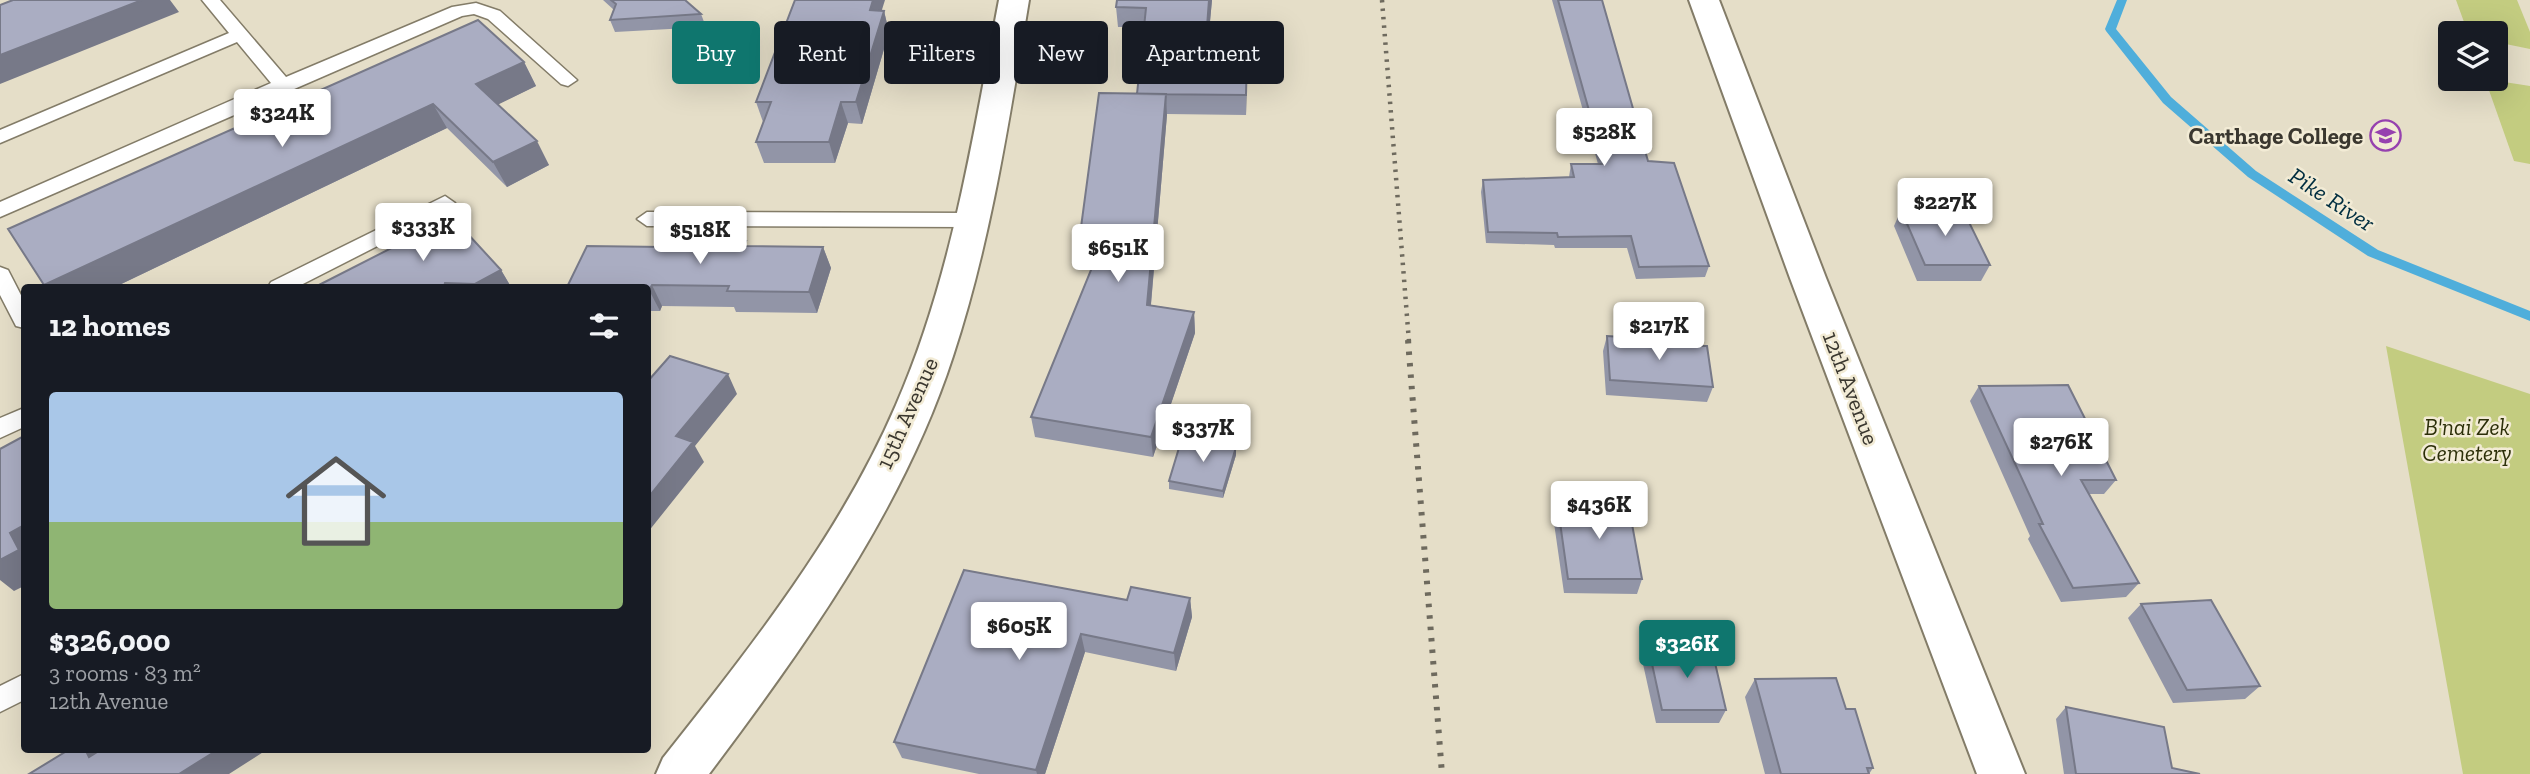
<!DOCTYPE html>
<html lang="en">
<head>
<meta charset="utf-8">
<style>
	body { margin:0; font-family:"Zilla Slab",serif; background:#242831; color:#f1f3f6; height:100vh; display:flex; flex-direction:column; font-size:26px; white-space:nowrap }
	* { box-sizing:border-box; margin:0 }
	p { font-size:23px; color:#9ea1a6 }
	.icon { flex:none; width:38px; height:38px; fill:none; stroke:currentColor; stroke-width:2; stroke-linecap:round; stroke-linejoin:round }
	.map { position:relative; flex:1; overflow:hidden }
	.side { position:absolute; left:21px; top:284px; width:630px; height:469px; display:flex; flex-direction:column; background:#171b24; border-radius:7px; box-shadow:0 7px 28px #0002 }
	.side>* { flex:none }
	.top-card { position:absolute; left:672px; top:21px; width:665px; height:63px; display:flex; gap:14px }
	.controls { position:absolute; left:2438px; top:21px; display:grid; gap:14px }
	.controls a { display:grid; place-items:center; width:70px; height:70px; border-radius:7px; background:#171b24; box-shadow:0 7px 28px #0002; font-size:35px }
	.price { position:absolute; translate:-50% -60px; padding:0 16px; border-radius:7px; background:#fff; color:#222; font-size:23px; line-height:46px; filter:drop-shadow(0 2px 4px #0008) }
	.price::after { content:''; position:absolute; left:50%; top:42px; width:21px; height:16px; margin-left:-10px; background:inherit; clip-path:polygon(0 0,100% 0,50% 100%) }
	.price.active { background:#0f766e; color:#fff }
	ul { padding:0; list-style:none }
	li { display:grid; align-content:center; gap:14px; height:371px; padding:0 28px }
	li+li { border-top:2px solid #363941 }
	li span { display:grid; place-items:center; height:217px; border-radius:7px; color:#555 }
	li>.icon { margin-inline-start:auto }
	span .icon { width:126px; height:126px; fill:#fffc; stroke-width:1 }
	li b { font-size:30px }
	h2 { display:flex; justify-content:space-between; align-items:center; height:84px; padding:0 28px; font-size:30px }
	.chip { padding:0 24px; border-radius:7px; background:#171b24; box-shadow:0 7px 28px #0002; font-size:24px; line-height:63px }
	.chip.active { background:#0f766e; color:#fff }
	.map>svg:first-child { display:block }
</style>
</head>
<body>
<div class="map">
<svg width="2530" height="774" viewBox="0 0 2530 774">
	<rect width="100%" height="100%" fill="#e5dec8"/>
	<path fill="#c3cc80" d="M2456 0H2517L2530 32V49L2496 42V33H2468Z
		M2485 79 2530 86V164L2514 161Z
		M2386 346 2530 394V774H2463Z"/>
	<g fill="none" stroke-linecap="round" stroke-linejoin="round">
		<path fill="#4faedb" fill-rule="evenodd" d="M2117 0H2127L2116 29 2171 97 2256 171 2378 250 2530 311V321L2368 256 2248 177 2163 103 2106 31 2105 29Z"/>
		<defs>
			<path id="lane" d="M202 0H220L286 77 452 7 476 3 500 11 577 80 568 86 561 84 488 19 474 14 462 16 0 217V202L271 83 237 42 0 143V130L229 33Z
				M445 196 455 203 452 208 297 287H268L271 282Z
				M647 212 970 213 980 220 970 227 647 226 637 219Z
				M0 267 8 270 24 301V328L16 326 0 295Z
				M24 408V427L0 438V418Z
				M24 674V700L0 712V686Z"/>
			<path id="street" d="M999 0H1029C1009 120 991 241 953 356 903 510 805 646 709 774H656L663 758C750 648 840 535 896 405 952 277 973 136 999 0Z
				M1689 0H1719L1826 278 2025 774H1977L1790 278Z"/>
		</defs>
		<use href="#lane" stroke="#837c68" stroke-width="3"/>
		<use href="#street" stroke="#837c68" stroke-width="4"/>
		<use href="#lane" fill="#fff" fill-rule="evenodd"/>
		<use href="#street" fill="#fff" fill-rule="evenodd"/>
		<path stroke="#6e6a5e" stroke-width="4.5" stroke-dasharray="2.5 6" stroke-linecap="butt" d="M1382 0 1409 342"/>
		<path stroke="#6e6a5e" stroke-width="6" stroke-dasharray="3.5 8" stroke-linecap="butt" d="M1408 340 1442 774"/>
	</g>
	<path fill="#9295a7" d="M603 0H685L701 14 706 27 615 32 610 20 614 10Z
		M1212 0 1207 54 1247 74 1246 115 1167 114 1151 305 1194 312 1195 333 1153 457 1035 437 1031 417 1093 264H1082L1079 242 1137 94 1144 27H1118L1116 7Z
		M1552 0H1602L1648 161 1709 266 1705 277 1636 279 1627 248H1555L1554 245 1486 243 1481 192 1483 180 1569 177 1571 164H1598Z
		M882 11H884L889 32 862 124 848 123 835 163H764L756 142 763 122 756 102Z
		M524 62 536 86 498 104 549 165 507 187 447 128 115 287H45L44 285Z
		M1901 210 1990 265 1981 281H1917L1894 226Z
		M419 238 501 270 511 287H315Z
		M748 246 823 247 831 268 817 313 736 312 734 307 662 306 660 311H648V287L664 247Z
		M1607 336 1695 346 1713 387 1707 402 1606 395 1603 351Z
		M1979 386 2116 480 2104 494H2089L2139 583 2126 597 2061 602 2028 539 2030 536 1970 401Z
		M1236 447V455L1223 498 1169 489V481Z
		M1557 501 1642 579 1637 594 1564 593 1553 516Z
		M1190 598 1192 617 1176 671 1085 652 1045 774H979L902 758 894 742 1127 600Z
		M2141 604 2260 686 2245 699 2173 703 2128 618Z
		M1649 650 1726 710 1719 723H1656L1643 664Z
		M1755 679 1873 768 1869 774H1765L1745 697Z
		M2066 707 2172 768 2200 774H2064L2056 719Z"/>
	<path fill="#777988" d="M142 0H170L179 12 0 84V55Z
		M873 0H885L875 32 870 10Z
		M1209 0H1212L1205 74V54Z
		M884 11 889 32 862 124 856 102Z
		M1247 54V74L1246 115V95Z
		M524 62 536 86 489 109 476 84Z
		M1166 94 1167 115 1149 326 1147 305Z
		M841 102 848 123 835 163 829 142Z
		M433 104 447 128 115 287H45L44 285Z
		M537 141 549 165 507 187 493 162Z
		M823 247 831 268 817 313 809 292Z
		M501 270 511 287H477L475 284Z
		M652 285 662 306 660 311 649 290Z
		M1194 312 1195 333 1153 457 1151 437Z
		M728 374 737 394 695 446 704 462 648 532V498L676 436Z
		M1236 447V455L1223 498V491Z
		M24 525V586L14 591 0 580V560L10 533Z
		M1190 598 1192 617 1176 671 1174 653Z
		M1081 634 1085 652 1045 774H1037L1036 770Z
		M85 749H91L106 759 89 757Z
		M219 749H268L229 774H179Z"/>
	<path fill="#aaadc2" stroke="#777988" stroke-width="2" d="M13 0H142L0 55V5Z
		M611 0H685L701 14 610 20 616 4Z
		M795 0H873L870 10 884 11 856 102H841L829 142H756L771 102H756Z
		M1117 0H1209L1205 54H1247L1246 95 1137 94 1146 8 1116 7Z
		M1558 0H1602L1648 161 1674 163 1709 266 1639 267 1631 236 1558 237 1557 233 1488 232 1483 180 1574 177 1571 164H1604Z
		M478 20 524 62 476 84 537 141 493 162 433 104 44 285 8 229Z
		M1099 93 1166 94 1147 305 1194 312 1151 437 1031 417 1102 243 1079 242Z
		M1901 210H1963L1990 265H1925Z
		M455 220 501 270 475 284 445 283 444 287H315L417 235 419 238Z
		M667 240 746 241 744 246 823 247 809 292 727 291 729 286 652 285 649 290H648V287H567L587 246 664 247Z
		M1607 336 1694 342 1695 346H1707L1713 387 1610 380Z
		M670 356 728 374 676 436 693 442 648 498V381Z
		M2068 385 2116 480H2081L2139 583 2073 588 2039 524H2043L1979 386Z
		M24 436V525L10 533 19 550 0 560V449Z
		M1182 438 1236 447 1223 491 1169 481Z
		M1557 501 1628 502 1642 579H1568Z
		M964 570 1127 600 1131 587 1190 598 1174 653 1081 634 1036 770 894 742Z
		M2211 600 2260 686 2187 690 2141 604Z
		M1649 650H1712L1726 710H1662Z
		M1836 678 1846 709H1855L1873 768H1867L1869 774H1781L1755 679Z
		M2066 707 2164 727 2172 768 2200 774H2076Z
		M70 749H85L89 757 102 749H219L179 774H29Z"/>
	<defs>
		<symbol id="university-ring" viewBox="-11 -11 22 22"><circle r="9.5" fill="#f2ebd5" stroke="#9641af" stroke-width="1.5"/><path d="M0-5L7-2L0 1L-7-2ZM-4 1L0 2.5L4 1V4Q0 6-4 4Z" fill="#9641af"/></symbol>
	</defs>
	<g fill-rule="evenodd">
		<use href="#university-ring" x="2368" y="118" width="35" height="35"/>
	</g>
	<g text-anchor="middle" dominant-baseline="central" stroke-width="5" stroke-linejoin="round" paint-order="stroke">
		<g font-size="23" font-weight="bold" fill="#3a372f" stroke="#f2ebd5" text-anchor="end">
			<text x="2363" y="136">Carthage College</text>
		</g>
		<g font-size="23" fill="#3a372f" stroke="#f2ebd5">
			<text transform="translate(1851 388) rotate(69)">12th Avenue</text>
			<text transform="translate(907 413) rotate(-66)">15th Avenue</text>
		</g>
		<g font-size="23" font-style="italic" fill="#2c2f09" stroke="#f2ebd5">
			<text x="2467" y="427">B'nai Zek<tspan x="2467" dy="26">Cemetery</tspan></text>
		</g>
		<g font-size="24" font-style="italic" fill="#012e40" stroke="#f2ebd5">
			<text transform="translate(2332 199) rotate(33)">Pike River</text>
		</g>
	</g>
</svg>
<div class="controls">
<a><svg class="icon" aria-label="layers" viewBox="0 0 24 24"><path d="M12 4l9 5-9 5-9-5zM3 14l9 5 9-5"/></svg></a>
</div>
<b class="price" style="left:282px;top:149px">$324K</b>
<b class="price" style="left:1604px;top:168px">$528K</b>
<b class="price" style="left:1945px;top:238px">$227K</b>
<b class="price" style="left:423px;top:263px">$333K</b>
<b class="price" style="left:700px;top:266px">$518K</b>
<b class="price" style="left:1118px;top:284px">$651K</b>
<b class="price" style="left:1659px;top:362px">$217K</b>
<b class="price" style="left:1203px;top:464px">$337K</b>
<b class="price" style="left:2061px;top:478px">$276K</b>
<b class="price" style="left:1599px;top:541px">$436K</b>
<b class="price" style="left:1019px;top:662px">$605K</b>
<b class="price active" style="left:1687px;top:680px">$326K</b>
<div class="top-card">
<a class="chip active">Buy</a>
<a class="chip">Rent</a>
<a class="chip">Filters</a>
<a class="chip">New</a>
<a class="chip">Apartment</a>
</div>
<section class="side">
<h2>12 homes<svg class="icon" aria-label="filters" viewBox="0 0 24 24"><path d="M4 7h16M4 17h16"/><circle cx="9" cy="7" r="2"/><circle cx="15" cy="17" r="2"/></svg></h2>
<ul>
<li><span style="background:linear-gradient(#a9c7e8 60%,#8fb573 0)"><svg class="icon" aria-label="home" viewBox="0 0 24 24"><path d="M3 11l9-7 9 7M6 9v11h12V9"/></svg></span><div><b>$326,000</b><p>3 rooms · 83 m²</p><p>12th Avenue</p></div></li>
</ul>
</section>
</div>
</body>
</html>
